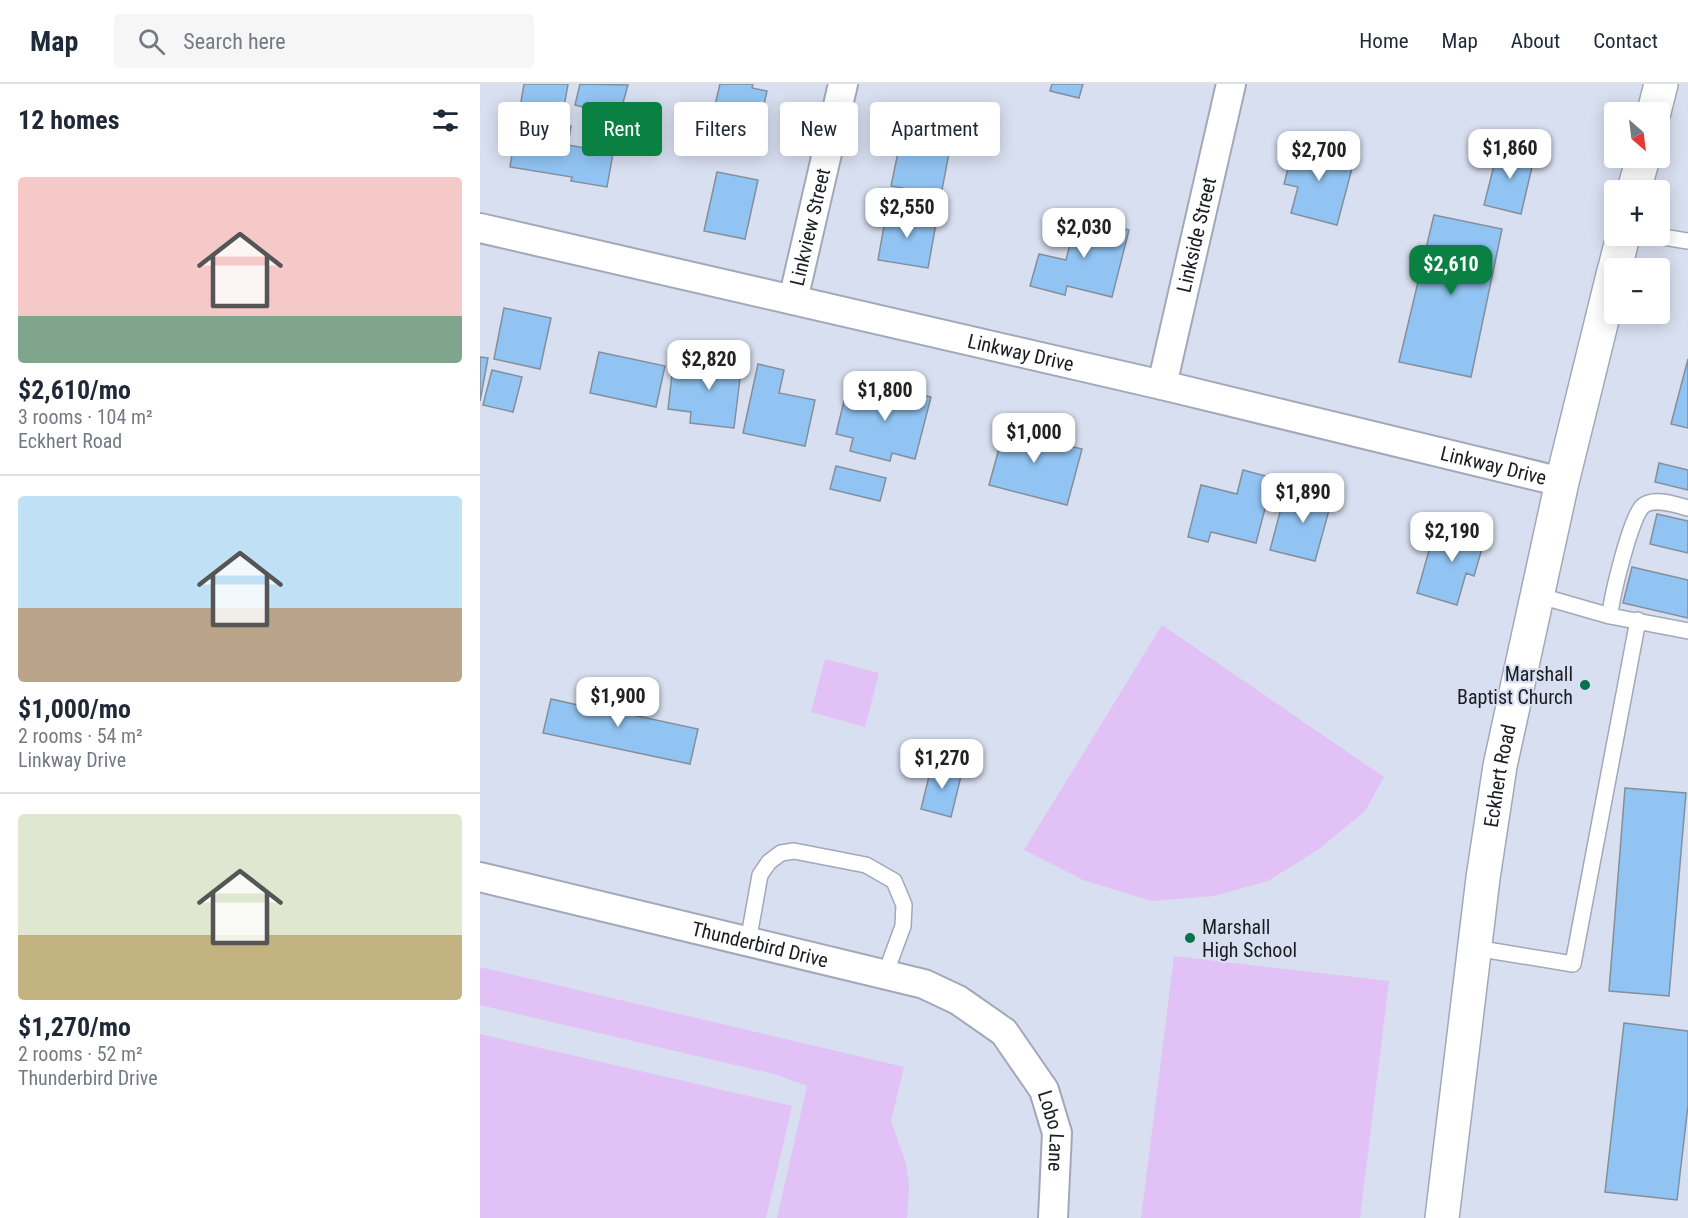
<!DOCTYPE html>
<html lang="en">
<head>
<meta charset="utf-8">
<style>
	body { margin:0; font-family:"Roboto Condensed",sans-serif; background:#f6f6f7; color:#1f2937; height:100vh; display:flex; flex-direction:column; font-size:22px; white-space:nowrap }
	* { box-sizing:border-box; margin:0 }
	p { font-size:20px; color:#747a83 }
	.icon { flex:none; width:33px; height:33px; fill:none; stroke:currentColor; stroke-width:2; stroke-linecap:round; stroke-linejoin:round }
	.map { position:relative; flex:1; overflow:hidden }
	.side { display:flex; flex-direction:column; background:#fff; width:480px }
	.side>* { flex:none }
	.hud { position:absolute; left:18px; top:18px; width:570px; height:54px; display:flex; gap:12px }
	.needle { width:39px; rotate:152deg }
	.fabs { position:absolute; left:1124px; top:18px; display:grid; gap:12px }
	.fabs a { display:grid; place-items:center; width:66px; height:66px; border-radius:6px; background:#fff; box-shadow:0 3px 15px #0003; font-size:30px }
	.price { position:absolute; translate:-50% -51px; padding:0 14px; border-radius:12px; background:#fff; color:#222; font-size:20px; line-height:39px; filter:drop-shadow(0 2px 3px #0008) }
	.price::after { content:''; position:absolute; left:50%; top:36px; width:18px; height:14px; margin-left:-9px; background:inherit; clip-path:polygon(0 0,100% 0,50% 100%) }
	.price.active { background:#0b8043; color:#fff }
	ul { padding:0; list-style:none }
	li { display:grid; align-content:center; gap:12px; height:318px; padding:0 18px }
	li+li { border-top:2px solid #e0e1e3 }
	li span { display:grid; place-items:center; height:186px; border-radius:6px; color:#555 }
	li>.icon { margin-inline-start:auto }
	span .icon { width:108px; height:108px; fill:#fffc; stroke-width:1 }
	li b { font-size:26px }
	h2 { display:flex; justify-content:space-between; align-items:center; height:72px; padding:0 18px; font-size:26px }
	.pill { padding:0 21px; border-radius:6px; background:#fff; box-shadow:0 3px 15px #0003; font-size:21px; line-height:54px }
	.pill.active { background:#0b8043; color:#fff }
	header { display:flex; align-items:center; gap:36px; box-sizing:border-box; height:84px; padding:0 30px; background:#fff; border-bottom:2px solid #e0e1e3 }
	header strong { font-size:28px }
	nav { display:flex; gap:33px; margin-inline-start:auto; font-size:21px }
	.search { width:420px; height:54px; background:#f6f6f7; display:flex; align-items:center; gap:15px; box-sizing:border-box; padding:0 21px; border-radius:6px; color:#747a83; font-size:22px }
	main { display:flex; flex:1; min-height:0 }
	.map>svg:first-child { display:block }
</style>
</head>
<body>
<header>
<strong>Map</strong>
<div class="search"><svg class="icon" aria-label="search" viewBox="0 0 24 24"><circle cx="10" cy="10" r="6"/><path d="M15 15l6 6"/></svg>Search here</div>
<nav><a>Home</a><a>Map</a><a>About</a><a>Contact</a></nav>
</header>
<main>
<section class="side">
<h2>12 homes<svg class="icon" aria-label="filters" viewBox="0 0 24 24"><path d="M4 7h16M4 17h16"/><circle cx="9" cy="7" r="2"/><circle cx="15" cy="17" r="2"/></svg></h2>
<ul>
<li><span style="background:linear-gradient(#f6c9c9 75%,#7fa58c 0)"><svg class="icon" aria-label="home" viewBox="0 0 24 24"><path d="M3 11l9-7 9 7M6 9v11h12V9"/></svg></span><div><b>$2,610/mo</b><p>3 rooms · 104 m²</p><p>Eckhert Road</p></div></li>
<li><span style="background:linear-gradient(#bfe0f5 60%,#b9a48a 0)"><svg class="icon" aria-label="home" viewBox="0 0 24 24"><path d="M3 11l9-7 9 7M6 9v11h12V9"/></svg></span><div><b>$1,000/mo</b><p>2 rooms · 54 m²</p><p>Linkway Drive</p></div></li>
<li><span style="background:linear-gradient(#dfe7d0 65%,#c2b280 0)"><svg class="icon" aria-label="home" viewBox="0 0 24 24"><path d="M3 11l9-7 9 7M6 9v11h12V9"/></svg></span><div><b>$1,270/mo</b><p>2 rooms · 52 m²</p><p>Thunderbird Drive</p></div></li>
</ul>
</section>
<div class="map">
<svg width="1208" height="1134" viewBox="0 0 1208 1134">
	<rect width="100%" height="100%" fill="#d8dff0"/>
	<path fill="#e2c1f6" d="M682 541 904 693 885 727 839 765 788 797 734 812 672 817 603 796 544 766Z
		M345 575 399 589 385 643 331 628Z
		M694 872 909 897 880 1134H661Z
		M0 883 424 983 411 1037 426 1079 429 1101 427 1134H297L327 1002 298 991 0 921Z
		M0 950 312 1022 286 1134H0Z"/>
	<path fill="#92c4f3" stroke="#828f9c" stroke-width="1.5" d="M44 0H88L81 40 91 42 88 61 133 69 127 103 91 97 92 93 30 83Z
		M100 0 148 1 139 33 95 21Z
		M240 0H273L272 4 287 7 273 69 226 59Z
		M572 0H603L599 14 570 7Z
		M421 54 470 64 461 111 411 102Z
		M815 58 875 73 857 141 811 129 818 103 804 100Z
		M1019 62 1055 70 1041 130 1004 121Z
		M237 88 278 96 265 155 224 147Z
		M407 125 457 134 448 184 398 176Z
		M588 131 649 146 632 213 587 202 585 211 550 202 559 170 586 176 591 156 582 154Z
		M954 131 1022 145 991 293 919 278Z
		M24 224 71 234 60 285 14 275Z
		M237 266 263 269 254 344 210 339 211 328 188 325 193 282 235 287Z
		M119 268 185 282 176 323 110 309Z
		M0 273 8 274 0 317Z
		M1208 275V344L1191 340Z
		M278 280 304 286 299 309 335 316 325 362 263 349Z
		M12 286 42 293 33 328 3 321Z
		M385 297 451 313 435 375 412 369 410 377 370 367 373 354 356 350 364 317 379 321Z
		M528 332 557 339 553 353 602 365 587 421 509 401Z
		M1179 379 1208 386V406L1175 398Z
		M356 382 406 394 400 417 350 405Z
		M763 386 793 394 776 459 731 448 728 458 708 453 721 401 757 410Z
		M826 401 854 408 835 477 790 466 804 413 821 417Z
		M1177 430 1208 437V469L1170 460Z
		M976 436 1008 444 994 492 986 489 977 521 937 509 952 456 969 461Z
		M1152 483 1208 496V534L1143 519Z
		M102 599 124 603 120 624 218 645 210 680 63 649 71 615 98 621Z
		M452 680 482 688 471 733 441 725Z
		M1145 704 1206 709 1189 912 1129 907Z
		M1144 939 1208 947V1021L1197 1116 1125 1108Z"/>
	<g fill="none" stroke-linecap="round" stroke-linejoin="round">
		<defs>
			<path id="lane" d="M1177 152 1208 157
				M1057 511 1130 532 1208 547
				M1130 532C1131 515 1151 431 1163 422 1174 413 1196 421 1208 424
				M268 858 280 791 289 778 301 769 314 767 386 781 414 797 424 821 423 842 405 891
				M995 864 1093 880 1158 536"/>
			<g id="street">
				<path id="s1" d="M0 144 682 301 1082 398"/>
				<path id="s2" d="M313 216 363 0"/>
				<path id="s3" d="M682 301 751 0"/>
				<path id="s4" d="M0 793 444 900 478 916 524 948 564 1006 577 1049 573 1134"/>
			</g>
			<g id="secondary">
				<path d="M1174 28 1181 0"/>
				<path d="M1154 106 1163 74"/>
				<path d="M1135 184 1143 152"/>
				<path id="s5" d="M962 1134 1003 794 1020 682 1082 398 1134 187"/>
			</g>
		</defs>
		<use href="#lane" stroke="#a2a8b8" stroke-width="18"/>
		<use href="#street" stroke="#a2a8b8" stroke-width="32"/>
		<use href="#secondary" stroke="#a2a8b8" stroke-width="36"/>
		<use href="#lane" stroke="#fff" stroke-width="15"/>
		<use href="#street" stroke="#fff" stroke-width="28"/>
		<use href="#secondary" stroke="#fff" stroke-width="33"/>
	</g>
	<g fill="#05734b" stroke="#d8dff0" stroke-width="2">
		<circle cx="1105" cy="601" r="6"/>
		<circle cx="710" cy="854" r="6"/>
	</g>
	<g text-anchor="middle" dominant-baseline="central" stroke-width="4.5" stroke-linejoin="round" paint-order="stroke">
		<g font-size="20" fill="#1a1c22" stroke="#d8dff0">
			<text stroke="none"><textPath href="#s2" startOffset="75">Linkview Street</textPath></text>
			<text stroke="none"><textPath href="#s3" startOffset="154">Linkside Street</textPath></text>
			<text stroke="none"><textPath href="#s1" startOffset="555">Linkway Drive</textPath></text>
			<text stroke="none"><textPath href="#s1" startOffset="1041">Linkway Drive</textPath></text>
			<text stroke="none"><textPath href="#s5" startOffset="446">Eckhert Road</textPath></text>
			<text stroke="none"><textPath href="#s4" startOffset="288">Thunderbird Drive</textPath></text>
			<text stroke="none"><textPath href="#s4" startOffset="663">Lobo Lane</textPath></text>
		</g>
		<g font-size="20" fill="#1a1c22" stroke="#d8dff0" text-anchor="end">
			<text x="1093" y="590">Marshall<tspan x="1093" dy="23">Baptist Church</tspan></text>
			<text x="722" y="843" text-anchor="start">Marshall<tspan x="722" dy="23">High School</tspan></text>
		</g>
	</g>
</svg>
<div class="fabs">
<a><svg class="needle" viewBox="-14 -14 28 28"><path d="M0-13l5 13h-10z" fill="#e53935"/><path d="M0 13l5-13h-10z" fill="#747a83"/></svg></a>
<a>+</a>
<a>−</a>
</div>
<b class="price" style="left:1030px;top:96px">$1,860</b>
<b class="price" style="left:839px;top:98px">$2,700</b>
<b class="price" style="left:427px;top:155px">$2,550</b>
<b class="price" style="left:604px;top:175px">$2,030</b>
<b class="price active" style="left:971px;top:212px">$2,610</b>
<b class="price" style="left:229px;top:307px">$2,820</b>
<b class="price" style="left:405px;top:338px">$1,800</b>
<b class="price" style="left:554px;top:380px">$1,000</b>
<b class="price" style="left:823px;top:440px">$1,890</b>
<b class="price" style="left:972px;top:479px">$2,190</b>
<b class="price" style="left:138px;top:644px">$1,900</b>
<b class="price" style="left:462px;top:706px">$1,270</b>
<div class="hud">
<a class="pill">Buy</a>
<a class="pill active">Rent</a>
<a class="pill">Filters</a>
<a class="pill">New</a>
<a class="pill">Apartment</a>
</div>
</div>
</main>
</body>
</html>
